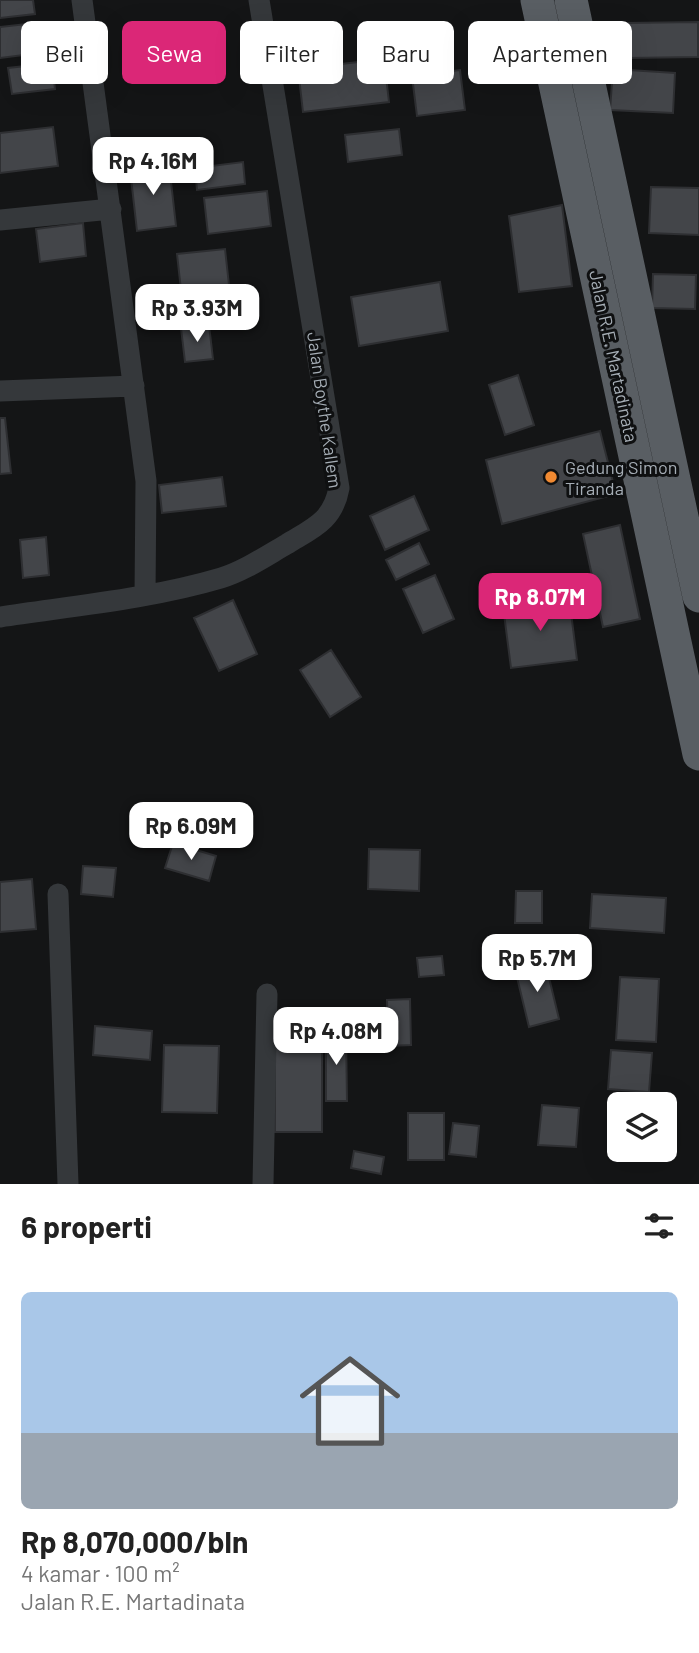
<!DOCTYPE html>
<html lang="id">
<head>
<meta charset="utf-8">
<style>
	body { margin:0; font-family:Barlow,sans-serif; background:#f2f2f2; color:#222; height:100vh; display:flex; flex-direction:column; font-size:26px; white-space:nowrap }
	* { box-sizing:border-box; margin:0 }
	p { font-size:23px; color:#767676 }
	.icon { flex:none; width:38px; height:38px; fill:none; stroke:currentColor; stroke-width:2; stroke-linecap:round; stroke-linejoin:round }
	.map { position:relative; height:1184px; overflow:hidden }
	.side { display:flex; flex-direction:column; background:#fff; flex:1 }
	.side>* { flex:none }
	.guide { position:absolute; left:21px; top:21px; width:658px; height:63px; display:flex; gap:14px }
	.buttons { position:absolute; left:607px; top:1092px; display:grid; gap:14px }
	.buttons a { display:grid; place-items:center; width:70px; height:70px; border-radius:10px; background:#fff; box-shadow:0 7px 28px #0002; font-size:35px }
	.price { position:absolute; translate:-50% -60px; padding:0 16px; border-radius:14px; background:#fff; color:#222; font-size:23px; line-height:46px; filter:drop-shadow(0 2px 4px #0008) }
	.price::after { content:''; position:absolute; left:50%; top:42px; width:21px; height:16px; margin-left:-10px; background:inherit; clip-path:polygon(0 0,100% 0,50% 100%) }
	.price.on { background:#db2777; color:#fff }
	ul { padding:0; list-style:none }
	li { display:grid; align-content:center; gap:14px; height:371px; padding:0 21px }
	li+li { border-top:2px solid #e0e0e0 }
	li span { display:grid; place-items:center; height:217px; border-radius:10px; color:#555 }
	li>.icon { margin-inline-start:auto }
	span .icon { width:126px; height:126px; fill:#fffc; stroke-width:1 }
	li b { font-size:30px }
	h2 { display:flex; justify-content:space-between; align-items:center; height:84px; padding:0 21px; font-size:30px }
	.tag { padding:0 24px; border-radius:10px; background:#fff; box-shadow:0 7px 28px #0002; font-size:24px; line-height:63px }
	.tag.on { background:#db2777; color:#fff }
	.map>svg:first-child { display:block }
</style>
</head>
<body>
<div class="map">
<svg width="699" height="1184" viewBox="0 0 699 1184">
	<rect width="100%" height="100%" fill="#141516"/>
	<path fill="#434549" stroke="#2e2f32" stroke-width="2" d="M0 0H33L35 14 0 18Z
		M44 22 48 52 0 58V27Z
		M698 22V57L626 58V23Z
		M384 59 389 102 303 112 298 69Z
		M52 63 55 89 12 94 8 68Z
		M613 69 675 73 673 113 610 110Z
		M460 70 465 110 417 116 412 76Z
		M53 127 58 166 0 173V133Z
		M399 129 402 155 348 162 345 135Z
		M243 162 245 184 197 190 195 168Z
		M169 164 176 226 137 231 130 169Z
		M651 187 699 188V235L649 233Z
		M267 191 271 226 208 234 204 198Z
		M562 205 572 286 519 292 509 216Z
		M83 223 86 256 40 262 36 229Z
		M225 249 230 294 182 299 177 254Z
		M653 274 696 275 695 309 652 308Z
		M440 282 448 331 359 346 351 297Z
		M209 325 213 359 185 362 181 328Z
		M518 375 534 425 505 435 489 385Z
		M0 418H5L11 473 0 474Z
		M600 431 616 494 502 524 486 460Z
		M222 477 226 506 162 513 159 485Z
		M414 496 429 530 385 550 370 516Z
		M620 525 640 619 603 627 583 534Z
		M46 537 49 575 23 578 20 540Z
		M419 543 429 564 396 580 386 560Z
		M435 575 454 619 423 633 403 589Z
		M569 597 577 660 511 668 503 606Z
		M233 600 257 654 219 671 194 618Z
		M331 650 361 697 330 717 300 670Z
		M173 843 216 856 209 881 165 868Z
		M369 849 420 850 419 891 368 889Z
		M83 866 116 868 113 897 81 894Z
		M32 879 36 929 0 932V882Z
		M516 891H542V923H515Z
		M592 894 666 898 664 933 590 928Z
		M442 956 444 975 419 977 417 958Z
		M545 961 559 1019 529 1027 515 969Z
		M620 977 659 979 656 1042 616 1040Z
		M410 999 411 1045 388 1046 387 1000Z
		M95 1026 152 1031 150 1060 93 1055Z
		M275 1032H322V1132H275Z
		M326 1033H346L347 1101H326Z
		M164 1045 219 1046 217 1113 162 1112Z
		M611 1050 652 1053 649 1092 608 1089Z
		M542 1105 579 1108 576 1147 538 1145Z
		M408 1113H444V1160H408Z
		M453 1123 479 1126 476 1157 449 1154Z
		M354 1151 384 1157 381 1174 351 1168Z"/>
	<g fill="none" stroke-linecap="round" stroke-linejoin="round">
		<path stroke="#35383b" stroke-width="21" d="M82 0 146 481 145 595
			M0 220 111 209
			M0 391 134 386
			M0 617C73 606 150 599 221 578 244 571 266 556 287 544 313 528 333 521 339 488L259 0
			M58 894 68 1184
			M263 1184 267 994"/>
		<path stroke="#595e63" stroke-width="33" d="M537 0 699 754
			M571 0 699 596"/>
	</g>
	<circle fill="#f18a32" stroke="#0f1011" stroke-width="2.5" cx="551" cy="477" r="7"/>
	<g text-anchor="middle" dominant-baseline="central" stroke-width="6" stroke-linejoin="round" paint-order="stroke">
		<g font-size="18" fill="#a6aeb6" stroke="#0f1011">
			<text transform="translate(614 356) rotate(78)">Jalan R.E. Martadinata</text>
			<text transform="translate(325 410) rotate(82)">Jalan Boythe Kallem</text>
		</g>
		<g font-size="18" fill="#a6aeb6" stroke="#0f1011" text-anchor="start">
			<text x="565" y="467">Gedung Simon<tspan x="565" dy="21">Tiranda</tspan></text>
		</g>
	</g>
</svg>
<div class="buttons">
<a><svg class="icon" aria-label="layers" viewBox="0 0 24 24"><path d="M12 4l9 5-9 5-9-5zM3 14l9 5 9-5"/></svg></a>
</div>
<b class="price" style="left:153px;top:197px">Rp 4.16M</b>
<b class="price" style="left:197px;top:344px">Rp 3.93M</b>
<b class="price on" style="left:540px;top:633px">Rp 8.07M</b>
<b class="price" style="left:191px;top:862px">Rp 6.09M</b>
<b class="price" style="left:537px;top:994px">Rp 5.7M</b>
<b class="price" style="left:336px;top:1067px">Rp 4.08M</b>
<div class="guide">
<a class="tag">Beli</a>
<a class="tag on">Sewa</a>
<a class="tag">Filter</a>
<a class="tag">Baru</a>
<a class="tag">Apartemen</a>
</div>
</div>
<section class="side">
<h2>6 properti<svg class="icon" aria-label="filters" viewBox="0 0 24 24"><path d="M4 7h16M4 17h16"/><circle cx="9" cy="7" r="2"/><circle cx="15" cy="17" r="2"/></svg></h2>
<ul>
<li><span style="background:linear-gradient(#a9c7e8 65%,#9aa5b1 0)"><svg class="icon" aria-label="home" viewBox="0 0 24 24"><path d="M3 11l9-7 9 7M6 9v11h12V9"/></svg></span><div><b>Rp 8,070,000/bln</b><p>4 kamar · 100 m²</p><p>Jalan R.E. Martadinata</p></div></li>
</ul>
</section>
</body>
</html>
